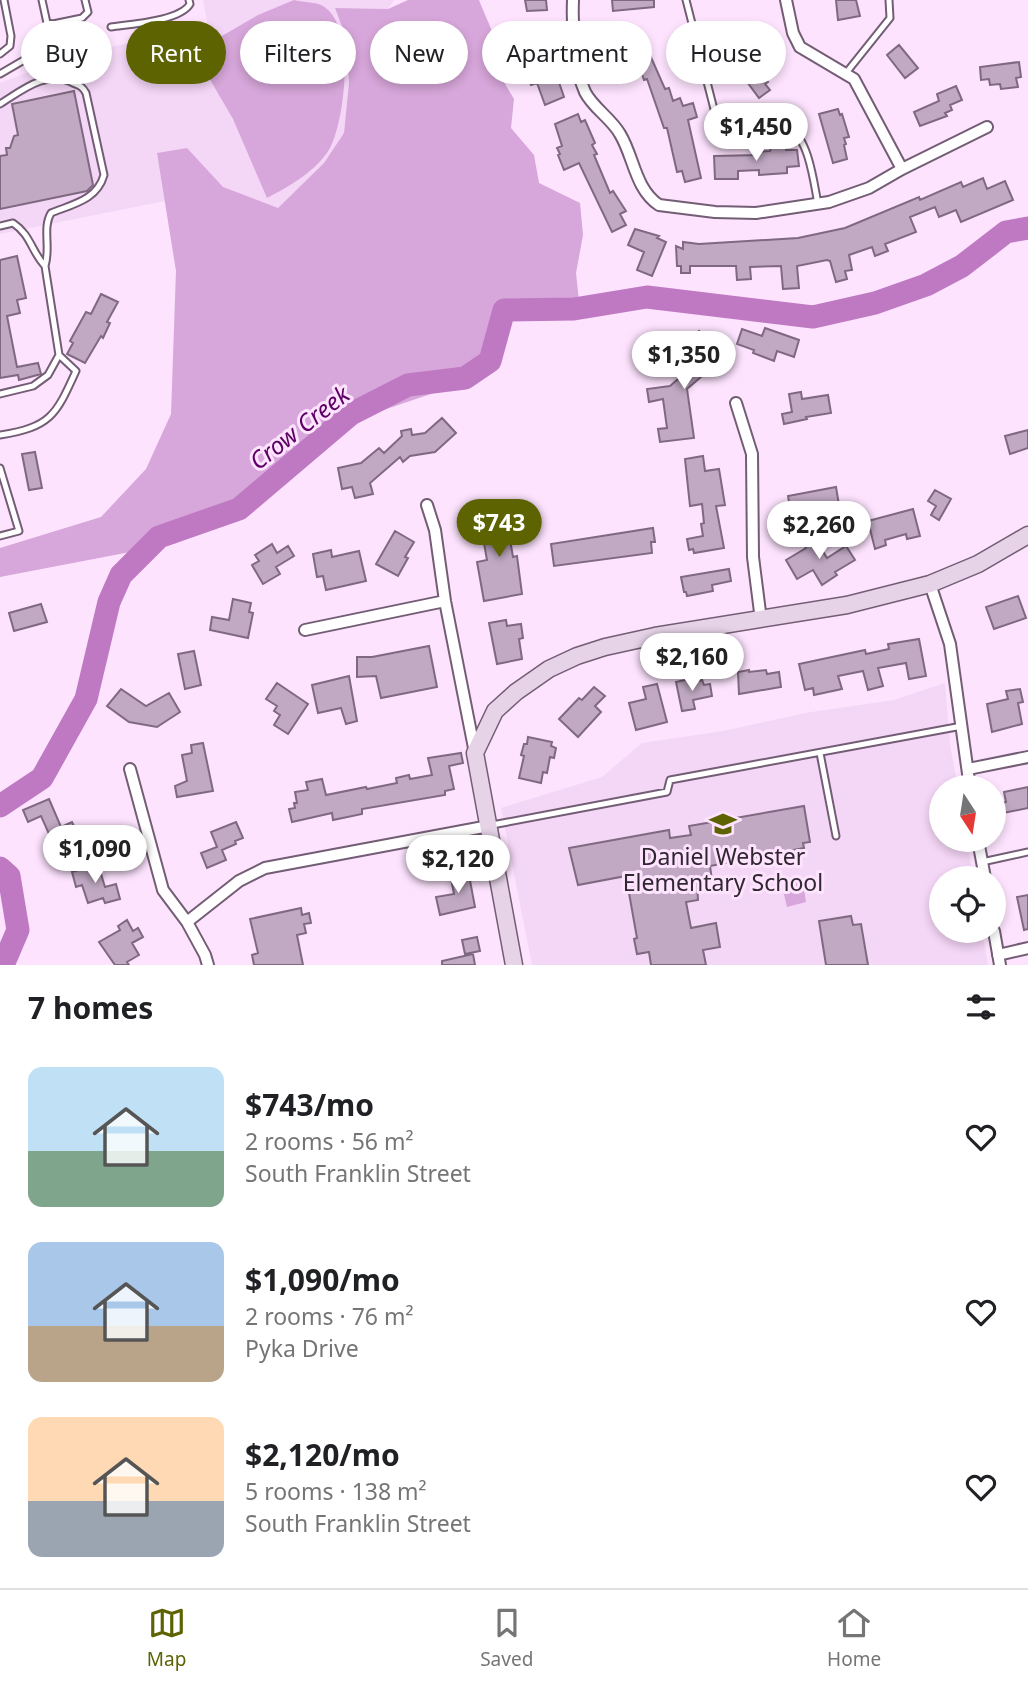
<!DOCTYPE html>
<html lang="en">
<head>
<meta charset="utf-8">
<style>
	body { margin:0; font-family:"Noto Sans",sans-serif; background:#f2f2f2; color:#202124; height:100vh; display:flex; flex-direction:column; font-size:26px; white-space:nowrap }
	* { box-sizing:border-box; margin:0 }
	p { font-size:23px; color:#757577 }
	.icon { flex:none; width:38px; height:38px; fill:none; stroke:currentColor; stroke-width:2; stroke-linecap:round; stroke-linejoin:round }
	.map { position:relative; height:965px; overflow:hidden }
	.details { display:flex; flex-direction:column; background:#fff; flex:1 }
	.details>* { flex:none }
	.top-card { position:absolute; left:21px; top:21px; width:987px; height:63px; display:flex; gap:14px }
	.needle { width:46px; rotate:168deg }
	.controls { position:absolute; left:929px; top:775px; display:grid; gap:14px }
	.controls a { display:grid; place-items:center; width:77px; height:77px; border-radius:50%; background:#fff; box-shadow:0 4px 10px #0003; font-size:35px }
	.price { position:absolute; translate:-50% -60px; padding:0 16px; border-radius:24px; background:#fff; color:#222; font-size:23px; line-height:46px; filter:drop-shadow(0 2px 4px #0008) }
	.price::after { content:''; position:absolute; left:50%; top:42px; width:21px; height:16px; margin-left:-10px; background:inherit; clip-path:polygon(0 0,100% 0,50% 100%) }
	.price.current { background:#5c6300; color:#fff }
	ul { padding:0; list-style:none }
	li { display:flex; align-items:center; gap:21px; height:175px; padding:0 28px }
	li span { display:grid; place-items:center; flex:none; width:196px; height:140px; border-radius:14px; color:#555 }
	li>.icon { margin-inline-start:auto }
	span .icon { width:84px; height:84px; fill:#fffc; stroke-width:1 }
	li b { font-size:30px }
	h2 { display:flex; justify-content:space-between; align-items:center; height:84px; padding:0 28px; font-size:30px }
	.pill { padding:0 24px; border-radius:32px; background:#fff; box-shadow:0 4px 10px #0003; font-size:24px; line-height:63px }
	.pill.current { background:#5c6300; color:#fff }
	.tab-bar { display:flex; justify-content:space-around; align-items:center; height:98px; border-top:2px solid #e0e0e0; background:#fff; font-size:19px; color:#757577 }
	.tab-bar a { display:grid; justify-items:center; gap:4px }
	.tab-bar .current { color:#5c6300 }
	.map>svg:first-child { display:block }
</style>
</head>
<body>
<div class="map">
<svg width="1028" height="965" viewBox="0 0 1028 965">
	<rect width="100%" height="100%" fill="#fde3fe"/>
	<path fill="#f4d6f6" d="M203 0H394L388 9 335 8 346 37 349 83 344 133 324 163 278 208 222 187 187 148 157 153 165 201 0 234V83L73 55 208 26Z
		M945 683 950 745 958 787 942 788V840H967L973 878H942V931H982L988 965H532L501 808 602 777 642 743 723 731 805 713 894 700Z"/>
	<path fill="#d7a6da" d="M294 0C302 2 314 2 321 5 357 22 345 119 330 148 318 170 288 187 267 198L233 119 198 59 201 48 258 15Z
		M408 0H479C487 21 504 51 499 74L514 99 511 128 534 155 539 183 580 203 583 235 576 273 579 301 505 314 493 373 345 423 257 499 174 529 177 543 0 577V548L101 517 146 469 171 414 176 271 157 153 187 148 223 187 278 208 324 163 344 133 349 83 346 37 335 8 388 9Z
		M802 877 806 902 787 907 782 886 789 879Z"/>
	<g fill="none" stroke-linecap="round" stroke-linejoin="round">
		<path stroke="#be79c2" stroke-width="23" d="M0 806 42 778 86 699 109 602 121 575 159 537 239 509 351 414 408 385 465 378 490 361 504 310 574 309 647 297 813 317 875 303 926 285 962 266 1006 232 1028 228
			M0 868 9 876 18 930 3 965"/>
	</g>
	<path fill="#c1a9c3" stroke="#7f6980" stroke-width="2" d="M525 0H546L547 10 527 11Z
		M612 0H654V7L613 11Z
		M836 0H856L860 16 838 20Z
		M899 45 918 68 905 78 887 55Z
		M646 46 665 89 669 88 673 101 680 98 683 106 693 103 697 117 688 120 701 178 685 182 682 171 677 172 667 128H664L647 79 644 80 642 74 637 76 627 54Z
		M753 61 768 82 765 84 770 90 759 98 739 71Z
		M1019 62 1021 77 1016 78 1018 87 1001 89 1000 84 990 85 989 79 981 80 980 67Z
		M553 65 564 97 545 105 537 83 531 85 527 75Z
		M956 86 962 100 950 105 952 110 945 113 947 116 920 126 914 112 939 101 937 94Z
		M74 91 93 185 87 191 0 209V156L7 155 6 148H10L14 136 18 135 12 104Z
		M838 109 840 115 842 114 849 137 844 138 846 144 844 145 847 159 833 163 819 114Z
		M578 114 581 122 585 120 595 143 592 145 597 154 594 155 610 193 613 191 626 211 620 214 626 225 612 232 579 163 564 170 558 155 560 154 557 148 562 146 555 124Z
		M785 143 786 150H797L799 166 787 167V173L759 175V170L738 171V179H715L714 156 758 155 757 152 770 151 771 147Z
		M983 178 987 189 1005 181 1013 200 961 222 956 210 939 217 935 207 910 217 916 232 885 244 888 251 875 256 872 247 849 255 852 270 845 271 847 279 836 282 830 261 827 260 797 266 799 288 783 289 781 266 750 267 751 279 737 280 736 266H690V273H681V266H677L676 246 683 249V242L699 244 798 238 845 228 919 197 920 200 961 182 963 187Z
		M635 229 659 236 657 238 666 242 652 276 637 270 644 252 628 245Z
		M17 256 26 298 17 300 20 313 7 316 17 367 38 363 41 374 19 380 18 375 0 378V260Z
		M101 294 118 302 107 322 110 323 103 338 101 336 85 363 67 354 73 343 70 341 86 312 91 314Z
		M765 328 799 340 794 357 777 351 774 361 753 353 754 350 737 344 742 329 762 336Z
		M699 331 722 359 687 389 694 438 660 442 658 429 667 428 663 399 649 402 647 389 670 386 694 365 689 360 695 355 685 343Z
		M801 392 802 399 828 395 831 413 806 417 807 419 784 424 782 414 792 412 789 394Z
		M442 418 456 433 435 452 410 456 403 462 400 457 370 483 373 494 355 498 352 487 342 489 338 468 361 463 379 448 384 453 402 436 401 431 411 429 412 435 425 433Z
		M1028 430V448L1010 454 1005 436Z
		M35 452 42 488 29 490 22 454Z
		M703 456 705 471 719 469 725 505 716 506 724 548 694 553 693 549 689 550 687 539 703 536 701 524 704 523 702 504 690 506 685 459Z
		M836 487 840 511 792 520 788 496Z
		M935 490 951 499 939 520 931 515 936 506 928 501Z
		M506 501 509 522H507L513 557 517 556 522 594 484 601 477 562 487 560 482 532 491 530 490 521H494L491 504Z
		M913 509 920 536 907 539 906 534 885 540 886 545 875 549 868 521Z
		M653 528 655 542H651L652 553 554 566 551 544Z
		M395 531 414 542 405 557 408 558 398 576 376 564Z
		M813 535 827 558 846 546 855 560 835 572 837 575 822 585 813 570 797 579 786 560 806 548 802 542Z
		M272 544 277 553 288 546 294 556 276 567 280 574 263 584 252 565 259 561 255 555Z
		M331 550 332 557 359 551 366 581 326 590 323 576 317 577 313 554Z
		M729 569 731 581 712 585 713 591 687 596 686 592H684L681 577Z
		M1018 596 1026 618 994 629 986 607Z
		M233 599 251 603 249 612 253 613 248 638 210 630 212 617 229 620Z
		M41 604 47 622 14 631 9 613Z
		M506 620 507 626 521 624 523 638 519 639 522 659 497 664 489 623Z
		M919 639 926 676 909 679 906 663 878 668 883 686 868 690 863 671 838 676 842 689 814 695 813 688 805 690 799 664 865 650 866 654 889 649 888 644Z
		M429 646 437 687 381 698 376 676 357 677V657H372Z
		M194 651 201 685 185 689 178 654Z
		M749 670V672L766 670 767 674 779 672 781 687 739 694 738 672Z
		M349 676 357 721 346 724 341 708 318 713 312 685Z
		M694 678V682L702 680 704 685 710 684 712 696 693 700 695 709 682 711 676 682Z
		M277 683 308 704 288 734 274 725 280 715 274 711 277 706 266 699Z
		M657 684 667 722 636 730 629 703 646 699 643 687Z
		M594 687 605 696 595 706 601 712 578 737 559 719 579 698 582 700Z
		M121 689 146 706 169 693 180 712 157 727 129 722 107 706Z
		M1020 689 1023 702 1018 703 1022 724 992 732 987 704 1008 699 1006 691Z
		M528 737 552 742 551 746 556 748 554 758 550 757 547 773 543 772 541 783 519 778 524 756 521 755 524 744H527Z
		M203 743 213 791 177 797 175 786 187 781 182 755 192 753 191 745Z
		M461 753 463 763 449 766 454 789 445 791V795L362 809V814L333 820 332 813 292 822 289 809 295 808 294 803H297L295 792 308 790 306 782 322 779 326 795 366 787 367 789 397 783 396 778 409 775 410 779 432 775 428 758Z
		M1028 787V808L1003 813 1001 803 1006 802 1004 792Z
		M49 799 61 827 72 822 78 835 54 845 41 816 28 822 23 810Z
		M804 806 810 842 803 843 804 848 710 866 712 880 697 883 698 900 686 902 691 928 716 923 720 947 703 950 706 965H651L649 952 637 954 634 939 637 938 626 876 578 885 569 848 669 830 670 838 691 835 689 826Z
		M236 822 243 838 235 841 236 844 222 850 226 860 207 868 201 853 217 847 211 832Z
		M98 864 105 887 116 884 120 899 105 903 103 898 88 903 82 885 76 887 72 872Z
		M468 870 475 907 440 915 436 897 454 894 450 873Z
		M1028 895V929L1024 930 1017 897Z
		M301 908 302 915 309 913 311 923 304 924 306 933 297 935 303 965H254L252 955 258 953 250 919Z
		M851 916 853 925 861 924 868 965H826L819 921Z
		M127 920 133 931 138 928 143 937 132 943 139 955 127 962 129 965H115L99 942 120 930 118 926Z
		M477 937 480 951 465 954 462 940Z
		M473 954 475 965H442V961Z"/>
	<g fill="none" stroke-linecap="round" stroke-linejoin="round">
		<defs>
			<path id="lane" d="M686 0 716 117C725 123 741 123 752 124 764 124 779 124 790 129 809 139 814 184 818 204
				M47 23 53 24 82 18 88 12 85 0
				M111 27C131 24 180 21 190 4L189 0
				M0 54 10 46 11 36 4 0
				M846 73 890 18 889 0
				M0 74 36 53 47 23 42 0
				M0 104C21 91 47 69 73 83 80 86 82 86 86 93L104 175C97 200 73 204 51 213 42 228 51 248 45 266
				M0 226 13 223C31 235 31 251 45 266L59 355 76 371C56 415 51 427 0 435
				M0 394 33 386 48 375 59 355
				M0 468 19 531 0 536
				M820 753 836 836
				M492 825 667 792 670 780 962 726
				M982 862 1028 852"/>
			<path id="street" d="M573 0C572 26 574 68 585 92 593 108 611 118 620 134 634 157 635 189 659 205L715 212 756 213 829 202 869 188 902 169 987 127
				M786 0 793 33 800 47 854 79 902 169
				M736 403 752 454 753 557 761 620
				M427 505 435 530 445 601 475 753
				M930 584 950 644 970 788
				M305 630 445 601
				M130 769 163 890 187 922 205 955 208 965
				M968 769 1028 757
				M978 840 985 878
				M187 922 239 881 265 868 489 826
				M994 931 1000 965
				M998 955 1028 948"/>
			<path id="secondary" d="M514 965 475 753 495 711 516 692 549 669 577 656 605 647 655 636 847 605 930 584 978 564 1028 535"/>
		</defs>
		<use href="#lane" stroke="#735d74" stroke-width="9"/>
		<use href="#street" stroke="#735d74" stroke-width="14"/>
		<use href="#secondary" stroke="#735d74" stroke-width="19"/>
		<use href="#lane" stroke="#fff" stroke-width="5"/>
		<use href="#street" stroke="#fff" stroke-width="10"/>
		<use href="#secondary" stroke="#e6d3e8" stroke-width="16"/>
	</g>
	<defs>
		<symbol id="school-bare" viewBox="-9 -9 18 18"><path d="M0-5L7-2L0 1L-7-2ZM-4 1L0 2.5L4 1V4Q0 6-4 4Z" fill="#5c6300" stroke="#fde3fe" stroke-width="2.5" paint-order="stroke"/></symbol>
	</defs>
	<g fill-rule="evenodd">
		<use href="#school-bare" x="704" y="805" width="38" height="38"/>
	</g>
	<g text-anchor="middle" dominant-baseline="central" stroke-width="6" stroke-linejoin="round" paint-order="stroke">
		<g font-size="23" fill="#302731" stroke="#fde3fe">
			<text x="723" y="856">Daniel Webster<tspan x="723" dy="26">Elementary School</tspan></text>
		</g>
		<g font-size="24" font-style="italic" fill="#5d0064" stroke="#fde3fe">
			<text transform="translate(299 427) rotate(-38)">Crow Creek</text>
		</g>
	</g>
</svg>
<div class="controls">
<a><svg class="needle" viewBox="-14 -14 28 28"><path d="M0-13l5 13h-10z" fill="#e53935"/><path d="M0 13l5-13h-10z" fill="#757577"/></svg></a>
<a><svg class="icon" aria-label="locate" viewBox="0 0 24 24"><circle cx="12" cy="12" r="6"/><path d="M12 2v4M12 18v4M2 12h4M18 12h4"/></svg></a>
</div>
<b class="price" style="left:756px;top:163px">$1,450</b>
<b class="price" style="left:684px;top:391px">$1,350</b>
<b class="price current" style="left:499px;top:559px">$743</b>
<b class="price" style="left:819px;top:561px">$2,260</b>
<b class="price" style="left:692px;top:693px">$2,160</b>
<b class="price" style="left:95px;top:885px">$1,090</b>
<b class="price" style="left:458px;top:895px">$2,120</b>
<div class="top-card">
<a class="pill">Buy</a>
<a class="pill current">Rent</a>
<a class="pill">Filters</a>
<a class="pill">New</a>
<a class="pill">Apartment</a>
<a class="pill">House</a>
</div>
</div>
<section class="details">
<h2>7 homes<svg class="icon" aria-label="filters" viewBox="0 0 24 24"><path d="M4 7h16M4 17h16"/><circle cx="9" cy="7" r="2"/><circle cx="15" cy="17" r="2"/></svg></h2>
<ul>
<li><span style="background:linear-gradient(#bfe0f5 60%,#7fa58c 0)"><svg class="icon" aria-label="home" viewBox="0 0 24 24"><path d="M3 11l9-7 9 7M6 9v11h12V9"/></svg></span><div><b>$743/mo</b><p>2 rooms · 56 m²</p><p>South Franklin Street</p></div><svg class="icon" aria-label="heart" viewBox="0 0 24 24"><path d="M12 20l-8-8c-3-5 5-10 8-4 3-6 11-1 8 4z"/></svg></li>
<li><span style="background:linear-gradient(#a9c7e8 60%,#b9a48a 0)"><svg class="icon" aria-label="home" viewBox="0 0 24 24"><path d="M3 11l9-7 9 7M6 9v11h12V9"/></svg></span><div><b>$1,090/mo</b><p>2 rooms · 76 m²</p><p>Pyka Drive</p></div><svg class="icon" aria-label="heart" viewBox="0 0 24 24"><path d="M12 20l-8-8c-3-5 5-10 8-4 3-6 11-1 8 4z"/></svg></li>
<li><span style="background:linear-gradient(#ffd9b3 60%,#9aa5b1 0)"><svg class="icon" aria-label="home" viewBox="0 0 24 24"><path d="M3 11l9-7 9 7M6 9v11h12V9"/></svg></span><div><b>$2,120/mo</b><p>5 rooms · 138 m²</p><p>South Franklin Street</p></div><svg class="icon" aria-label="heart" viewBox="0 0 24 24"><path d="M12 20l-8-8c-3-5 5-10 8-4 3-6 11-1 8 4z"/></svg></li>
</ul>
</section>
<nav class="tab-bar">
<a class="current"><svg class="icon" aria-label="map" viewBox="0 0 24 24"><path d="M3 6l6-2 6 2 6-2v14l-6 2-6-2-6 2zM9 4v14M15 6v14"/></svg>Map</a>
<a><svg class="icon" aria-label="saved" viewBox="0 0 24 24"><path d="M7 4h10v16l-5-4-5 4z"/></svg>Saved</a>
<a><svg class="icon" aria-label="home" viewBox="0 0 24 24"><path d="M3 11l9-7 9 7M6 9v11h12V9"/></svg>Home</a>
</nav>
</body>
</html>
